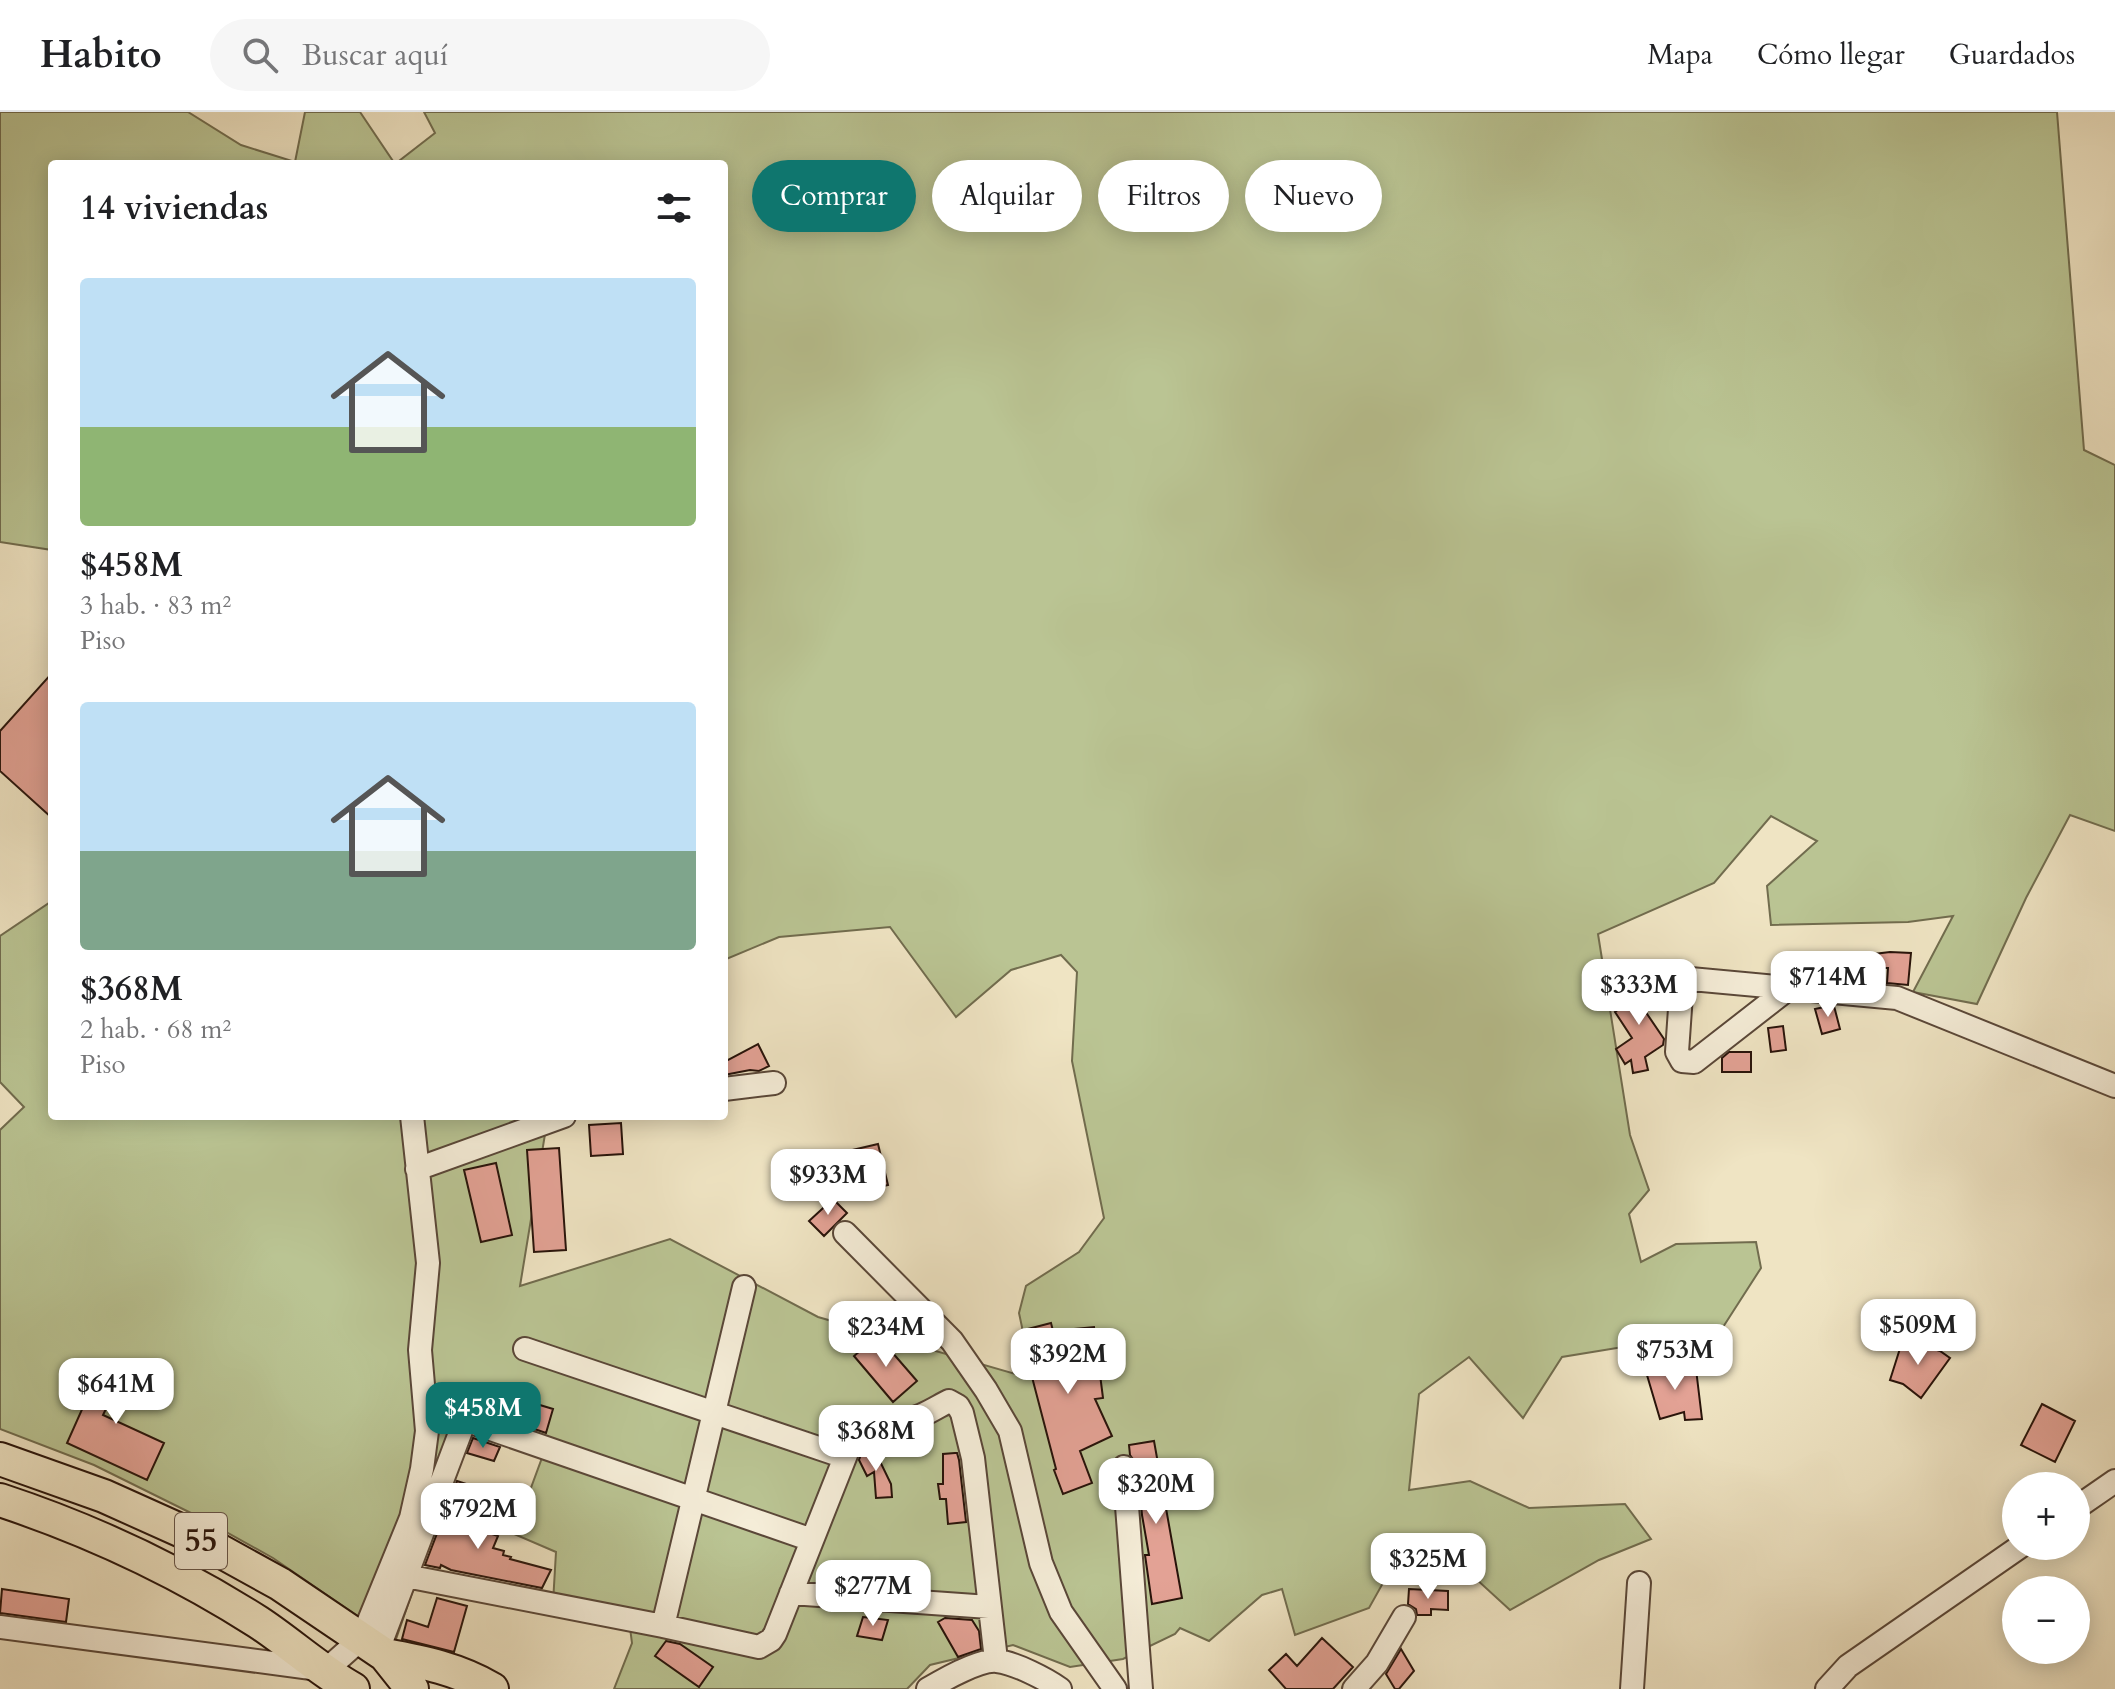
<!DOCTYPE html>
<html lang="es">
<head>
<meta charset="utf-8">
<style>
	body { margin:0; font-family:Cardo,serif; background:#f6f6f6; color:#202124; height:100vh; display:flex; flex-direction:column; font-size:30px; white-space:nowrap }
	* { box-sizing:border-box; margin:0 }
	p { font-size:26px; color:#757577 }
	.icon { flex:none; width:44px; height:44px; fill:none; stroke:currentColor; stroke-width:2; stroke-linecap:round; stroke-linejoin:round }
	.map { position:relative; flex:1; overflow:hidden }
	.side { position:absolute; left:48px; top:48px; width:680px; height:960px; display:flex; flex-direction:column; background:#fff; border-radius:8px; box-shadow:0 4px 20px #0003 }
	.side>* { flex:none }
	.guide { position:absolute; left:752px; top:48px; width:760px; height:72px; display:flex; gap:16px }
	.fabs { position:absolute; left:2002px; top:1360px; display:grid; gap:16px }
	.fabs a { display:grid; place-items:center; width:88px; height:88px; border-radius:50%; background:#fff; box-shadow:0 4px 20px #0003; font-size:40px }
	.price { position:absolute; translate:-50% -68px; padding:0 18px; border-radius:16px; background:#fff; color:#222; font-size:26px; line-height:52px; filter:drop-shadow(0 2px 4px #0008) }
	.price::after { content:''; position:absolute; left:50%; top:48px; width:24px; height:18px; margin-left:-12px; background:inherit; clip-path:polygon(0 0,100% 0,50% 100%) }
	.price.on { background:#0f766e; color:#fff }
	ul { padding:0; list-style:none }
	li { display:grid; align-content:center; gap:16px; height:424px; padding:0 32px }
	li span { display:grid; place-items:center; height:248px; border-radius:8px; color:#555 }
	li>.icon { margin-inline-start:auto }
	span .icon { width:144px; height:144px; fill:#fffc; stroke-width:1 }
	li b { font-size:34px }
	h2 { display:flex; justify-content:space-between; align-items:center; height:96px; padding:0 32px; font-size:34px }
	.tag { padding:0 28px; border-radius:36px; background:#fff; box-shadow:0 4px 20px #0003; font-size:28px; line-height:72px }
	.tag.on { background:#0f766e; color:#fff }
	header { display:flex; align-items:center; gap:48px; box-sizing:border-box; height:112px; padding:0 40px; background:#fff; border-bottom:2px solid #e0e0e0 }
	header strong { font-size:38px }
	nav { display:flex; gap:44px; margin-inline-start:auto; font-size:28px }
	.search { width:560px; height:72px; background:#f6f6f6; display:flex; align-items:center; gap:20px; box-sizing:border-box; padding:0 28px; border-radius:44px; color:#757577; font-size:30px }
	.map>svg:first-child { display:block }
</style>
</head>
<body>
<header>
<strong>Habito</strong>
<div class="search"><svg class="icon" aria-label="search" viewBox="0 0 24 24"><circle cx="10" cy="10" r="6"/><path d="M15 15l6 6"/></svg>Buscar aquí</div>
<nav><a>Mapa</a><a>Cómo llegar</a><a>Guardados</a></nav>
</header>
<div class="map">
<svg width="2115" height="1577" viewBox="0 0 2115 1577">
	<rect width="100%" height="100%" fill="#efe4c3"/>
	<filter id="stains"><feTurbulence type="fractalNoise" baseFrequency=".0025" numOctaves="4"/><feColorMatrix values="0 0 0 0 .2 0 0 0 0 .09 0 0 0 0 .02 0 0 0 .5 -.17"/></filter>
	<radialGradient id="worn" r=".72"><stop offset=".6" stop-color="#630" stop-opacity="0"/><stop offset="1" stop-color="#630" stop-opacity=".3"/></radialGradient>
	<path fill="#bac493" stroke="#716c4e" stroke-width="2" d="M0 0H188L241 33 295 50 305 0H360L395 52 435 21 424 0H2057L2084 338 2115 353V719L2070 703 2026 786 1977 892 1913 880 1953 804 1908 810 1771 813 1767 774 1817 729 1771 704 1714 771 1598 822 1630 1023 1649 1078 1629 1102 1641 1150 1676 1132 1756 1130 1761 1156 1707 1240 1669 1257 1635 1233 1562 1245 1523 1306 1469 1245 1419 1282 1409 1378 1470 1369 1529 1396 1625 1392 1651 1427 1599 1448 1510 1498 1474 1465 1407 1428 1369 1496 1295 1523 1282 1477 1262 1483 1209 1529 1180 1516 1175 1522 1123 1547 1070 1555 1013 1533 930 1553 907 1577H614L632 1531 629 1508 553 1491 556 1440 514 1422 543 1343 470 1314 395 1530 273 1446 201 1406 94 1353 0 1317V1018L24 995 0 970V824L52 789V1004H548L520 1174 670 1127 818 1205 1033 1267 1019 1201 1026 1174 1079 1140 1104 1106 1072 949 1077 860 1061 843 1011 858 956 905 890 815 779 825 724 848V52H52V438L0 430Z"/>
	<path fill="#e3a295" stroke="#28130a" stroke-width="2" d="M52 561V706L0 659V619Z
		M1890 840 1911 841 1908 873 1887 871 1888 856H1874V842Z
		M1814 843H1841V867L1812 864Z
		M1622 876 1661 878 1662 892 1641 893 1664 927 1663 933 1645 945 1648 958 1633 961 1631 948 1625 952 1616 937 1632 926 1615 900 1623 894Z
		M1829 894H1834L1840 917 1822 922 1815 897Z
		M1783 914 1786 938 1771 940 1768 916Z
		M758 932 769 954 759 959 750 958 724 963V950Z
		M1729 940H1751V960H1722V946Z
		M621 1011 623 1042 591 1044 589 1013Z
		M878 1032 888 1073 857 1080 848 1039Z
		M559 1036 566 1138 534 1140 527 1038Z
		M496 1051 512 1123 481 1130 464 1058Z
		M833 1087 847 1101 824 1124 809 1109Z
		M1051 1211 1053 1219 1094 1215 1103 1286 1095 1287 1112 1324 1080 1339 1092 1371 1063 1382 1054 1358 1056 1357 1020 1219Z
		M878 1224 917 1269 893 1290 854 1244Z
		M1903 1227 1940 1239 1950 1246 1921 1286 1903 1272 1890 1268Z
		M1661 1248 1664 1260 1696 1257 1702 1307 1685 1308 1684 1300 1660 1307 1644 1253Z
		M124 1254 159 1272 150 1288 118 1272 103 1303 164 1331 147 1368 67 1331 100 1257 119 1266Z
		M520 1287 553 1297 546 1321 514 1310Z
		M2042 1292 2075 1309 2055 1350 2021 1333Z
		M473 1326 500 1335 494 1349 467 1341Z
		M1154 1329 1182 1486 1152 1492 1145 1443H1149L1142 1403 1138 1354 1130 1343 1129 1333Z
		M873 1335 891 1372 892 1385 876 1386 874 1360 867 1364 859 1348 862 1340Z
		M955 1341H957L959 1348 966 1410 948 1412 946 1387H940L938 1372H943V1342Z
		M457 1369 466 1372 453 1409 498 1424 493 1436 504 1439 503 1443 511 1445 510 1447 551 1458 542 1476 451 1458 441 1453 440 1456 425 1453Z
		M2 1477 69 1487 66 1510 0 1501Z
		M1409 1477 1448 1479V1498L1431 1497V1503H1417L1416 1497 1408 1492Z
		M437 1486 467 1494 454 1540 402 1527 407 1508 428 1515Z
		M863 1505 888 1508 882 1528 857 1524Z
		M945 1506 972 1508 979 1519 981 1537 958 1545 938 1510Z
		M1322 1526 1353 1555 1333 1577H1286L1269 1558 1286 1542 1297 1554Z
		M666 1529 680 1532 713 1555 699 1575 655 1544Z
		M1401 1537 1414 1559 1399 1577H1395L1386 1562Z"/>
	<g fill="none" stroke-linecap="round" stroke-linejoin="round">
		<defs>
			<path id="minor" d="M1626 861 1897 886 2115 974
				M1682 868 1677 940 1682 949 1694 950 1789 876
				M724 977 774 971
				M417 1057 564 1004
				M845 1121 952 1229 986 1278 1010 1319 1041 1451 1061 1500 1115 1577
				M525 1237 845 1345
				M1124 1355 1141 1577
				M2076 1396 2115 1369
				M406 1464 663 1514 759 1535 771 1528 775 1522 857 1315C874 1301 888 1312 907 1308 921 1306 937 1295 949 1289L958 1294 962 1301 973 1346 996 1548
				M791 1481 989 1495
				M663 1514 744 1175
				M0 1515 326 1558 362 1526 411 1406 422 1357 427 1319 420 1238 428 1151 412 1004
				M378 1538 465 1308 812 1428
				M928 1577C943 1568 980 1547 997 1549 1015 1551 1046 1567 1060 1577
				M1354 1577 1377 1551 1404 1505
				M1632 1577 1639 1471
				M1827 1577 1848 1554 2021 1434"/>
			<path id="highway" d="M0 1347 104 1384 193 1424 280 1472 385 1543 412 1577
				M0 1388C91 1418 178 1459 258 1510 290 1531 319 1558 353 1577
				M385 1543C423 1550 458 1557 492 1577"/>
		</defs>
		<use href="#minor" stroke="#5a4738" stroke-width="26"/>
		<use href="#highway" stroke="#28130a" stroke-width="36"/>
		<use href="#minor" stroke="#f5edd8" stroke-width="22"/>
		<use href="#highway" stroke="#efe4c3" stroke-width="32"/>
	</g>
	<g text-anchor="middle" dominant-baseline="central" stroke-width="6" stroke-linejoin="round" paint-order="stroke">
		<rect fill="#f5edd8" stroke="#665448" stroke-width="2" x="175" y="1401" width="52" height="56" rx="6"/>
		<g font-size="32" font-weight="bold" fill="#28130a">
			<text x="201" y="1429">55</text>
		</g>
	</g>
	<rect width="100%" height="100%" filter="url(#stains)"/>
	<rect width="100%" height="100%" fill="url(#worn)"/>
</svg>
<div class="fabs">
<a>+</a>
<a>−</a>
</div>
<b class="price" style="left:1828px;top:907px">$714M</b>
<b class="price" style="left:1639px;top:915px">$333M</b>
<b class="price" style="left:828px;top:1105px">$933M</b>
<b class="price" style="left:1918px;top:1255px">$509M</b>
<b class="price" style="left:886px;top:1257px">$234M</b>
<b class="price" style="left:1675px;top:1280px">$753M</b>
<b class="price" style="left:1068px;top:1284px">$392M</b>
<b class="price" style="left:116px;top:1314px">$641M</b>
<b class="price on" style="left:483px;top:1338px">$458M</b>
<b class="price" style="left:876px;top:1361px">$368M</b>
<b class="price" style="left:1156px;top:1414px">$320M</b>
<b class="price" style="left:478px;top:1439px">$792M</b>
<b class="price" style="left:1428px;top:1489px">$325M</b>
<b class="price" style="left:873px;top:1516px">$277M</b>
<div class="guide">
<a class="tag on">Comprar</a>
<a class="tag">Alquilar</a>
<a class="tag">Filtros</a>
<a class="tag">Nuevo</a>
</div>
<section class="side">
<h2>14 viviendas<svg class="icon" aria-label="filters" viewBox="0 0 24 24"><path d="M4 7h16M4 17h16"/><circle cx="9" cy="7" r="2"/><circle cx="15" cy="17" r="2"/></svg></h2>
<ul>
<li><span style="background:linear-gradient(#bfe0f5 60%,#8fb573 0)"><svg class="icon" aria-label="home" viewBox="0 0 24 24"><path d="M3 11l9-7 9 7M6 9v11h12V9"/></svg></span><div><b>$458M</b><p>3 hab. · 83 m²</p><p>Piso</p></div></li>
<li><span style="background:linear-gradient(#bfe0f5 60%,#7fa58c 0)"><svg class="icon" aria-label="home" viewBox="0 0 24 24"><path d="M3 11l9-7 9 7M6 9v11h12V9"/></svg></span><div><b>$368M</b><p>2 hab. · 68 m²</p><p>Piso</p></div></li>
</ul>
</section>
</div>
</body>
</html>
